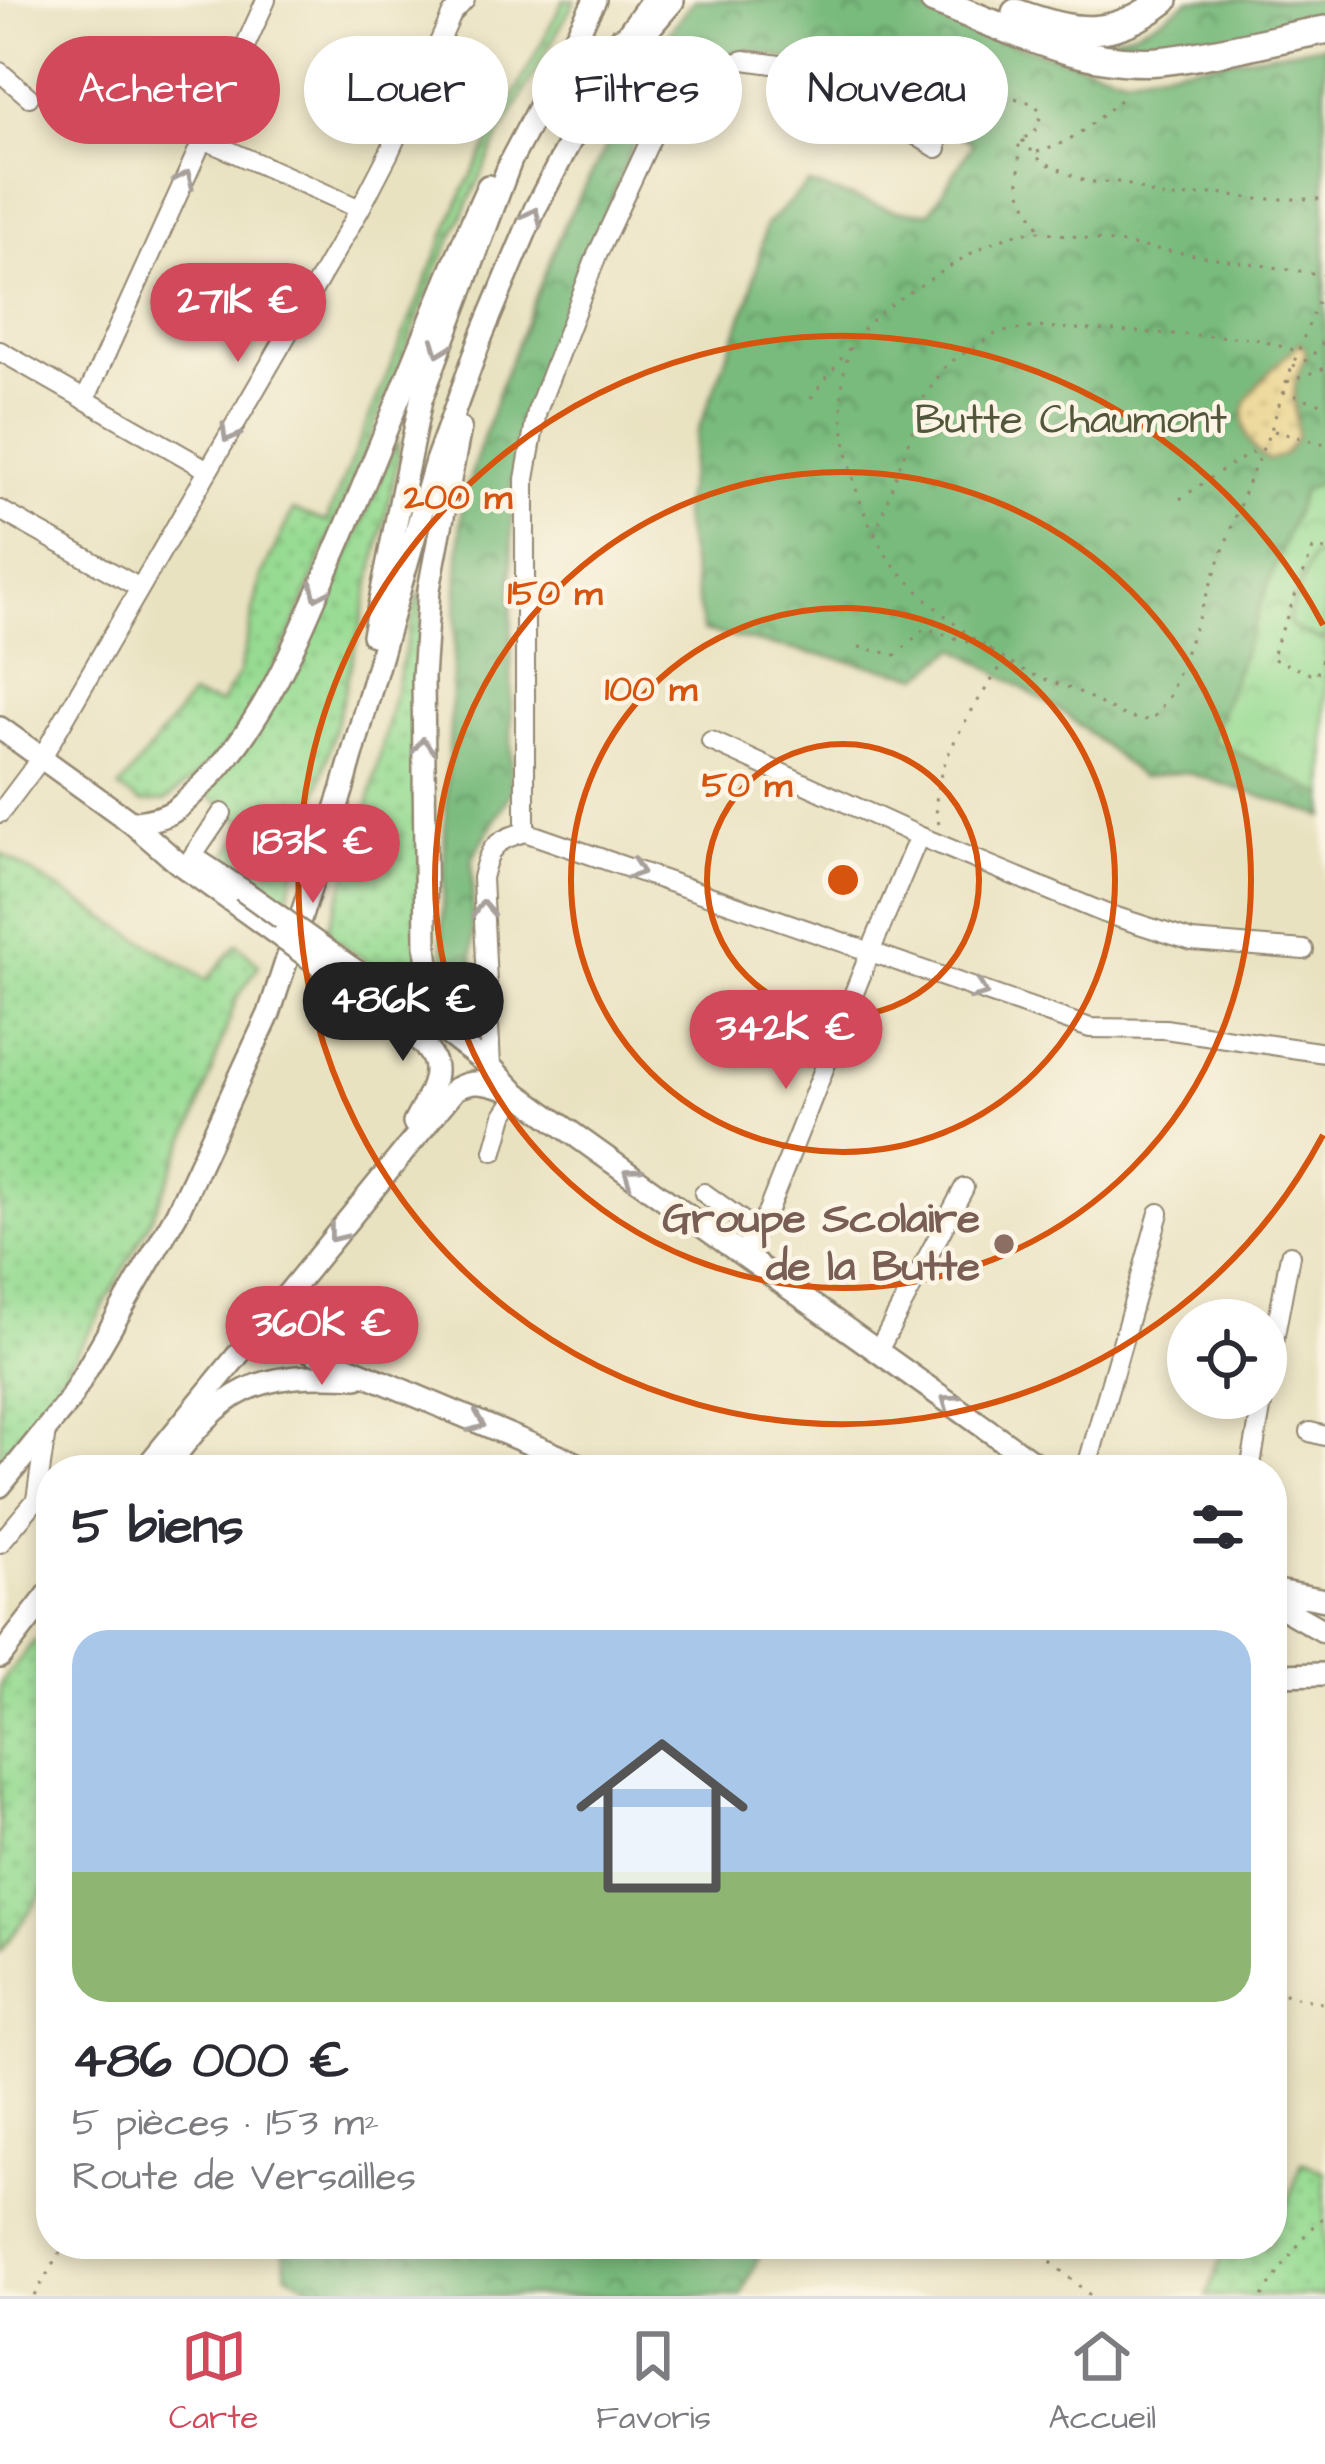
<!DOCTYPE html>
<html lang="fr">
<head>
<meta charset="utf-8">
<style>
	body { margin:0; font-family:"Architects Daughter",sans-serif; background:#f7f7f7; color:#2b2b33; height:100vh; display:flex; flex-direction:column; font-size:45px; white-space:nowrap }
	* { box-sizing:border-box; margin:0 }
	p { font-size:39px; color:#7c7c81 }
	.icon { flex:none; width:66px; height:66px; fill:none; stroke:currentColor; stroke-width:2; stroke-linecap:round; stroke-linejoin:round }
	.map { position:relative; flex:1; overflow:hidden }
	.panel { position:absolute; left:36px; top:1455px; width:1251px; height:804px; display:flex; flex-direction:column; background:#fff; border-radius:48px; box-shadow:0 6px 18px #0003 }
	.panel>* { flex:none }
	.guide { position:absolute; left:36px; top:36px; width:1254px; height:108px; display:flex; gap:24px }
	.buttons { position:absolute; left:1167px; top:1299px; display:grid; gap:24px }
	.buttons a { display:grid; place-items:center; width:120px; height:120px; border-radius:50%; background:#fff; box-shadow:0 6px 18px #0003; font-size:60px }
	.price { position:absolute; translate:-50% -102px; padding:0 27px; border-radius:42px; background:#d1495b; color:#fff; font-size:39px; line-height:78px; filter:drop-shadow(0 3px 6px #0008) }
	.price::after { content:''; position:absolute; left:50%; top:72px; width:36px; height:27px; margin-left:-18px; background:inherit; clip-path:polygon(0 0,100% 0,50% 100%) }
	.price.selected { background:#222; color:#fff }
	ul { padding:0; list-style:none }
	li { display:grid; align-content:center; gap:24px; height:636px; padding:0 36px }
	li span { display:grid; place-items:center; height:372px; border-radius:36px; color:#555 }
	li>.icon { margin-inline-start:auto }
	span .icon { width:216px; height:216px; fill:#fffc; stroke-width:1 }
	li b { font-size:51px }
	h2 { display:flex; justify-content:space-between; align-items:center; height:144px; padding:0 36px; font-size:51px }
	.tag { padding:0 42px; border-radius:54px; background:#fff; box-shadow:0 6px 18px #0003; font-size:42px; line-height:108px }
	.tag.selected { background:#d1495b; color:#fff }
	.dock { display:flex; justify-content:space-around; align-items:center; height:168px; border-top:3px solid #e1e1e2; background:#fff; font-size:33px; color:#7c7c81 }
	.dock a { display:grid; justify-items:center; gap:6px }
	.dock .selected { color:#d1495b }
	.map>svg:first-child { display:block }
</style>
</head>
<body>
<div class="map">
<svg width="1325" height="2296" viewBox="0 0 1325 2296">
	<defs>
		<pattern id="grass-dots" width="8" height="8" patternUnits="userSpaceOnUse" patternTransform="scale(3)"><rect width="8" height="8" fill="#97db93"/><path d="M2 2h.1M6 6h.1" fill="none" stroke="#83bc7e" stroke-width="1.8" stroke-linecap="round"/></pattern>
		<pattern id="forest-crowns" width="20" height="18" patternUnits="userSpaceOnUse" patternTransform="scale(3)"><rect width="20" height="18" fill="#79bb7d"/><path d="M2 6a3 3 0 1 1 6 0M12 15a3 3 0 1 1 6 0" fill="none" stroke="#649866"/></pattern>
		<pattern id="sand-dots" width="8" height="8" patternUnits="userSpaceOnUse" patternTransform="scale(3)"><rect width="8" height="8" fill="#eeda9e"/><path d="M2 2h.1M6 6h.1" fill="none" stroke="#cdbb88" stroke-width="1.8" stroke-linecap="round"/></pattern>
		<pattern id="park-crowns" width="20" height="18" patternUnits="userSpaceOnUse" patternTransform="scale(3)"><rect width="20" height="18" fill="#97db93"/><path d="M2 6a3 3 0 1 1 6 0M12 15a3 3 0 1 1 6 0" fill="none" stroke="#83bc7e"/></pattern>
	</defs>
	<rect width="100%" height="100%" fill="#fcf5e5"/>
	<filter id="ink" filterUnits="userSpaceOnUse"><feTurbulence type="fractalNoise" baseFrequency=".00833" numOctaves="2"/><feDisplacementMap in="SourceGraphic" scale="24" xChannelSelector="R" yChannelSelector="G"/><feConvolveMatrix kernelMatrix="1 2 1 2 8 2 1 2 1" color-interpolation-filters="sRGB"/></filter>
	<filter id="wash" filterUnits="userSpaceOnUse"><feTurbulence type="fractalNoise" baseFrequency=".004" numOctaves="4" result="noise"/><feDisplacementMap in="SourceGraphic" scale="48" xChannelSelector="R" yChannelSelector="G"/><feGaussianBlur stdDeviation="2.7" result="paint"/><feColorMatrix in="noise" values="0 0 0 0 0 0 0 0 0 0 0 0 0 0 0 0 0 1.4 0 .05"/><feComposite in="paint" operator="in"/></filter>
	<g filter="url(#wash)">
		<rect width="100%" height="100%" fill="#e9e2c1"/>
		<path fill="url(#grass-dots)" stroke="#698258" stroke-width="3" d="M564 0H575L498 139 441 261 290 635 253 708 225 747 197 776 165 801 142 803 119 789 191 696 220 704 239 674 261 577 293 510 326 522 462 194Z
			M397 441 399 455C366 605 332 754 286 901L221 862 248 825 205 793 270 708 323 615Z
			M418 593 421 594V999L326 933 360 841Z
			M0 853 207 980 237 944 259 965 236 1000 195 1120 148 1225 94 1324 30 1427 0 1461Z
			M51 1625V1882L0 1952V1684L31 1645Z
			M1302 2162 1325 2172V2296H1207L1227 2244H1272V2220L1281 2222Z"/>
		<path fill="url(#forest-crowns)" stroke="#5a724e" stroke-width="3" d="M694 0H904L1003 41 1123 76 1325 45V817L1186 772 1141 777 1067 715 956 648 921 676 703 631 682 513 697 433 750 297 766 225 808 184 897 211 930 212 973 143 845 74 746 49 697 65 642 124 557 330 512 481 511 792 472 859 474 1033 452 1007 442 940 446 802 462 502 502 382 564 225 667 35Z
			M1189 0H1325V21L1191 45 1118 52 1075 42C1124 37 1149 30 1189 0Z
			M283 2244H764L741 2296H330L287 2274Z"/>
		<path fill="url(#sand-dots)" stroke="#94825e" stroke-width="3" d="M1301 342 1306 353 1296 378 1294 395 1297 437 1284 455 1269 460C1248 450 1238 423 1247 401 1254 385 1287 354 1301 342Z"/>
		<path fill="url(#park-crowns)" stroke="#698258" stroke-width="3" d="M1325 481V795L1211 740 1303 490Z"/>
		<path fill="#97db93" stroke="#698258" stroke-width="3" d="M1317 555 1325 558V637L1320 640 1292 628 1287 621 1311 558Z"/>
	</g>
	<g filter="url(#ink)">
		<g fill="none" stroke-linecap="round" stroke-linejoin="round">
			<defs>
				<path id="minor" d="M0 72 29 97
					M203 139 360 209
					M0 351 208 470
					M85 400 266 0
					M0 510 140 588
					M711 741 919 836
					M0 813 42 757 360 209 389 153 452 14 465 0
					M525 832V479L537 411 597 255 654 132 695 77 744 60 807 69 937 148
					M525 832 1090 1028 1165 1029 1325 1053
					M192 857 222 813
					M491 1067 482 878C489 847 495 840 525 832
					M494 1151 504 1115 518 1094
					M704 1193 757 1231
					M742 1254 767 1213 871 950 919 836 1104 913 1192 941 1304 950
					M878 1351 964 1188
					M1266 1383 1290 1255
					M1310 1432 1325 1436
					M1086 1470 1159 1213
					M1250 1470 1263 1398
					M0 1543 36 1500 46 1431"/>
				<path id="major" d="M373 635 421 400 511 160 595 0
					M0 728 132 823 177 862 281 937
					M132 823C146 820 163 819 175 810 182 805 189 798 195 792 263 730 297 639 333 557 387 434 432 308 488 186
					M198 861 242 890
					M350 967 441 1029 491 1067 515 1092 583 1141 1044 1470
					M345 984C367 1000 435 1040 435 1069 436 1087 422 1107 414 1123
					M441 1029 432 1004 426 946 423 678 429 589 460 428
					M278 1307C278 1328 279 1336 298 1346L592 1470
					M144 1470 455 1089C475 1078 488 1084 509 1090
					M165 1470C224 1387 256 1371 357 1377
					M0 1486 68 1402 177 1213 269 1014 342 791 436 461 482 335 535 209 622 41 652 0
					M1272 1590 1325 1600
					M1290 1594 1288 1611 1325 1632
					M0 1657 51 1591
					M1272 1675 1325 1674"/>
				<path id="highway" d="M934 0C1004 27 1082 67 1159 61 1214 56 1270 39 1325 30
					M1016 13C1076 34 1111 41 1164 0
					M622 41 640 35 670 0"/>
			</defs>
			<use href="#minor" stroke="#928670" stroke-width="22"/>
			<use href="#major" stroke="#928670" stroke-width="26"/>
			<use href="#highway" stroke="#928670" stroke-width="32"/>
			<path stroke="#928670" stroke-width="3" stroke-dasharray="3 9" stroke-linecap="butt" d="M947 136C957 122 958 108 969 95L999 105 1014 98 1035 104 1041 113 1037 129 1022 140 1018 148 1020 164 1018 178 1022 196 1040 230
				M1022 140 1041 161 1087 182H1121L1167 199 1218 193 1256 199H1325
				M1037 152C1072 144 1095 121 1122 98
				M1325 275 1040 231C997 232 962 259 926 282 902 296 863 320 851 347 826 406 856 524 898 570 932 607 974 643 1018 667 1037 678 1058 683 1077 691 1105 704 1120 720 1152 720L1170 695 1247 485 1271 430 1286 382 1325 284
				M1293 366 1309 359 1325 340
				M1287 382 1325 368
				M1283 392 1325 405
				M811 398 851 346
				M1274 431 1325 444
				M1180 499 1225 468 1261 448
				M875 534 925 396 947 364 997 333 1036 327 1252 338 1297 351
				M1325 550 1313 549 1271 658 1316 676 1325 650
				M859 647 896 655 925 628 992 650
				M939 824C923 773 978 702 1005 660
				M1272 1991 1325 2004
				M1020 2244 1040 2253 1091 2296
				M34 2296 65 2244
				M1262 2296 1308 2231 1325 2216"/>
			<use href="#minor" stroke="#fff" stroke-width="18"/>
			<use href="#major" stroke="#fff" stroke-width="21"/>
			<use href="#highway" stroke="#fff" stroke-width="27"/>
			<defs>
				<path id="major-bridge" d="M242 890 350 967
					M281 937 345 984"/>
			</defs>
			<use href="#major-bridge" stroke="#928670" stroke-width="26" stroke-linecap="butt"/>
			<use href="#major-bridge" stroke="#fff" stroke-width="21"/>
		</g>
		<defs><path id="oneway-chevron" d="M-2-3.5L2.5 0L-2 3.5" fill="none" stroke-width="1.6" stroke-linecap="round" stroke-linejoin="round" transform="scale(3)"/></defs>
		<g stroke="#a79f9a">
			<use href="#oneway-chevron" transform="translate(185 179) rotate(-66)"/>
			<use href="#oneway-chevron" transform="translate(533 216) rotate(-66)"/>
			<use href="#oneway-chevron" transform="translate(440 348) rotate(111)"/>
			<use href="#oneway-chevron" transform="translate(229 434) rotate(120)"/>
			<use href="#oneway-chevron" transform="translate(318 592) rotate(114)"/>
			<use href="#oneway-chevron" transform="translate(423 746) rotate(-90)"/>
			<use href="#oneway-chevron" transform="translate(636 870) rotate(19)"/>
			<use href="#oneway-chevron" transform="translate(483 909) rotate(-93)"/>
			<use href="#oneway-chevron" transform="translate(980 991) rotate(21)"/>
			<use href="#oneway-chevron" transform="translate(631 1175) rotate(-145)"/>
			<use href="#oneway-chevron" transform="translate(336 1234) rotate(128)"/>
			<use href="#oneway-chevron" transform="translate(949 1402) rotate(-144)"/>
			<use href="#oneway-chevron" transform="translate(477 1423) rotate(22)"/>
		</g>
	</g>
	<g fill="none" stroke="#d7540e" stroke-width="6">
		<circle cx="843" cy="880" r="136"/>
		<circle cx="843" cy="880" r="272"/>
		<circle cx="843" cy="880" r="408"/>
		<path d="M1323 1135A544 544 0 1 1 1323 625"/>
	</g>
	<circle fill="#8d6e63" stroke="#fcf5e5" stroke-width="4.5" cx="1004" cy="1244" r="12"/>
	<g text-anchor="middle" dominant-baseline="central" stroke-width="9" stroke-linejoin="round" paint-order="stroke">
		<g font-size="42" fill="#52563b" stroke="#fcf5e5">
			<text x="1071" y="421">Butte Chaumont</text>
		</g>
		<g font-size="42" font-weight="bold" fill="#785e54" stroke="#fcf5e5" text-anchor="end">
			<text x="980" y="1220">Groupe Scolaire<tspan x="980" dy="48">de la Butte</tspan></text>
		</g>
	</g>
	<circle cx="843" cy="880" r="18" fill="#d7540e" stroke="#fcf5e5" stroke-width="6"/>
	<g font-size="36" text-anchor="middle" font-weight="bold" fill="#d7540e" stroke="#fcf5e5" stroke-width="9" stroke-linejoin="round" paint-order="stroke">
		<text x="458" y="508">200 m</text>
		<text x="555" y="604">150 m</text>
		<text x="651" y="700">100 m</text>
		<text x="747" y="796">50 m</text>
	</g>
</svg>
<div class="buttons">
<a><svg class="icon" aria-label="locate" viewBox="0 0 24 24"><circle cx="12" cy="12" r="6"/><path d="M12 2v4M12 18v4M2 12h4M18 12h4"/></svg></a>
</div>
<b class="price" style="left:238px;top:365px">271K €</b>
<b class="price" style="left:313px;top:906px">183K €</b>
<b class="price selected" style="left:403px;top:1064px">486K €</b>
<b class="price" style="left:786px;top:1092px">342K €</b>
<b class="price" style="left:322px;top:1388px">360K €</b>
<div class="guide">
<a class="tag selected">Acheter</a>
<a class="tag">Louer</a>
<a class="tag">Filtres</a>
<a class="tag">Nouveau</a>
</div>
<section class="panel">
<h2>5 biens<svg class="icon" aria-label="filters" viewBox="0 0 24 24"><path d="M4 7h16M4 17h16"/><circle cx="9" cy="7" r="2"/><circle cx="15" cy="17" r="2"/></svg></h2>
<ul>
<li><span style="background:linear-gradient(#a9c7e8 65%,#8fb573 0)"><svg class="icon" aria-label="home" viewBox="0 0 24 24"><path d="M3 11l9-7 9 7M6 9v11h12V9"/></svg></span><div><b>486 000 €</b><p>5 pièces · 153 m²</p><p>Route de Versailles</p></div></li>
</ul>
</section>
</div>
<nav class="dock">
<a class="selected"><svg class="icon" aria-label="map" viewBox="0 0 24 24"><path d="M3 6l6-2 6 2 6-2v14l-6 2-6-2-6 2zM9 4v14M15 6v14"/></svg>Carte</a>
<a><svg class="icon" aria-label="saved" viewBox="0 0 24 24"><path d="M7 4h10v16l-5-4-5 4z"/></svg>Favoris</a>
<a><svg class="icon" aria-label="home" viewBox="0 0 24 24"><path d="M3 11l9-7 9 7M6 9v11h12V9"/></svg>Accueil</a>
</nav>
</body>
</html>
